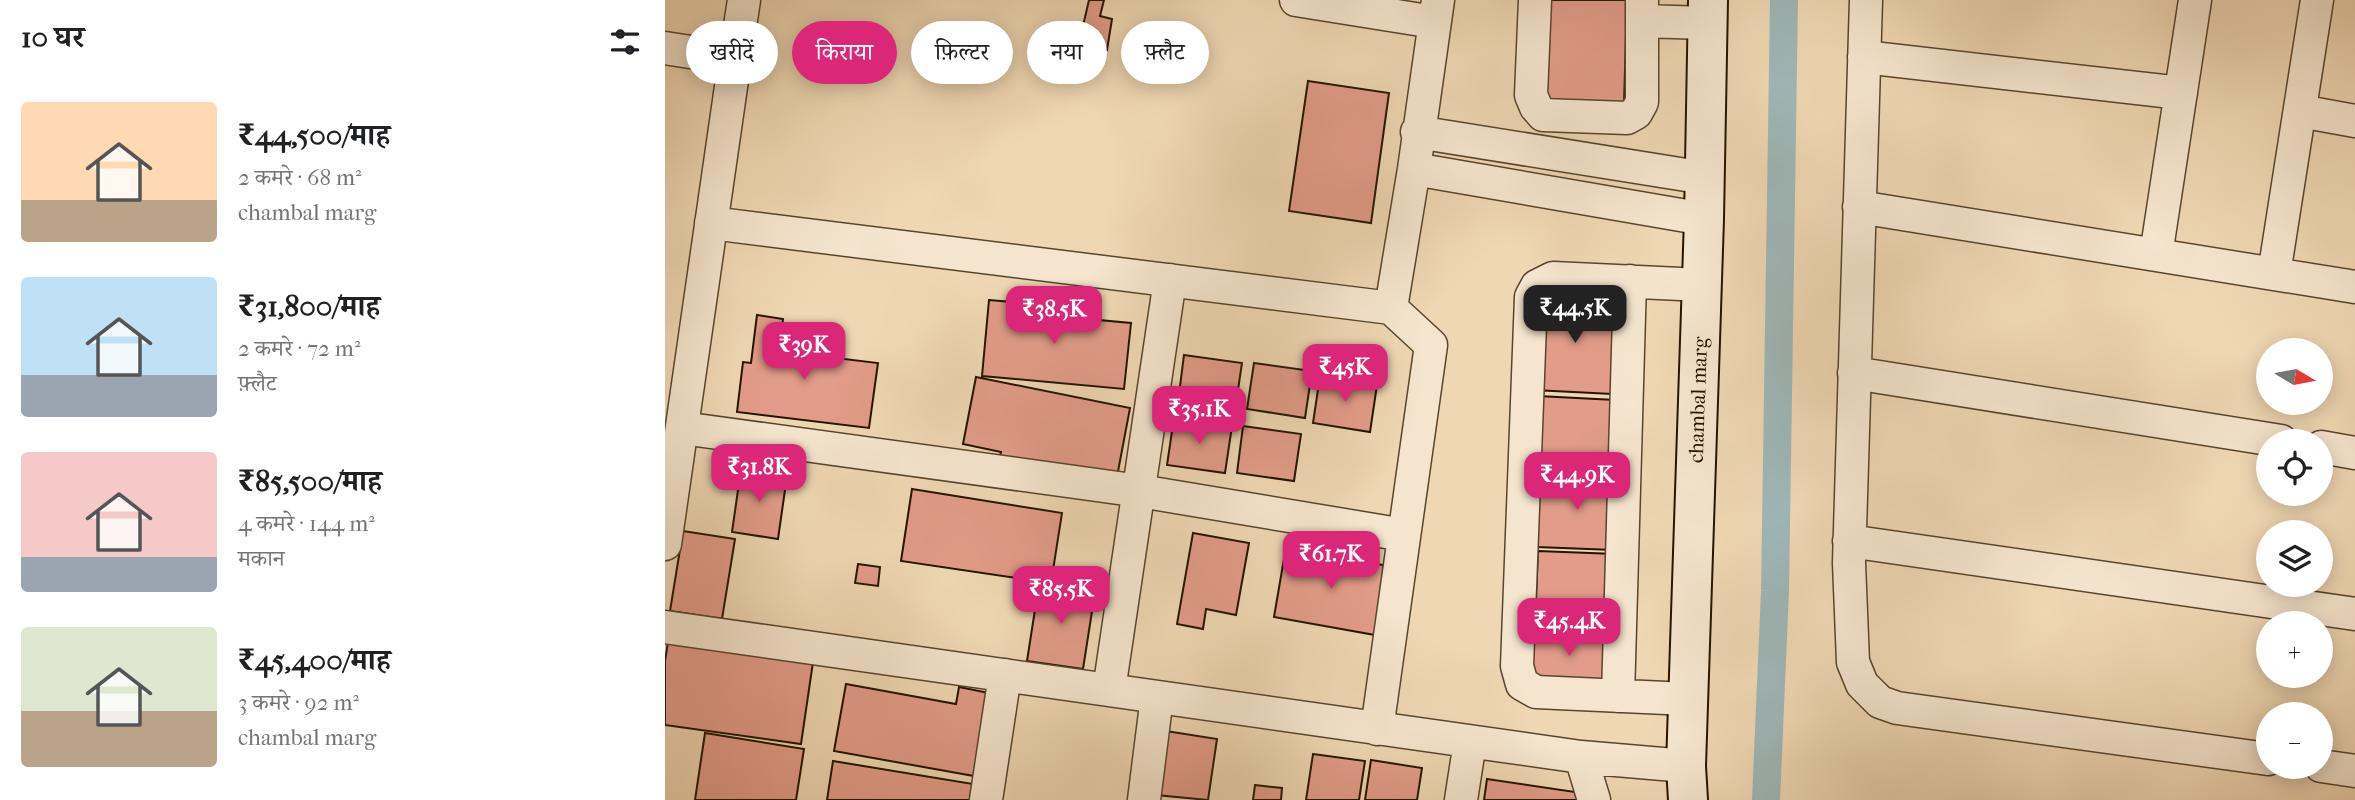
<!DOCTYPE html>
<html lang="hi">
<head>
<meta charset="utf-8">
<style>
	body { margin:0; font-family:"IM FELL French Canon","Noto Serif Devanagari",serif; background:#f6f6f6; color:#202124; height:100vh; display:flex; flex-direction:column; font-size:26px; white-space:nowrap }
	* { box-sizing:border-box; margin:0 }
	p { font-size:23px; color:#757577 }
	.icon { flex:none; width:38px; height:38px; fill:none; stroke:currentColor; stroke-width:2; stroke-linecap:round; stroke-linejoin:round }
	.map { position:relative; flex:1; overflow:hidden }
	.sheet { display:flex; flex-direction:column; background:#fff; width:665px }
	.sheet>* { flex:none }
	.hud { position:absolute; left:21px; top:21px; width:665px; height:63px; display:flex; gap:14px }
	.needle { width:46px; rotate:100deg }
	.controls { position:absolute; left:1591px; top:338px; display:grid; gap:14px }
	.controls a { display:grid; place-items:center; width:77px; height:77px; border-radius:50%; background:#fff; box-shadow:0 4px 18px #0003; font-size:35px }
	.price { position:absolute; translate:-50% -60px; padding:0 16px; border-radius:14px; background:#db2777; color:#fff; font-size:23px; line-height:46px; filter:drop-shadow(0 2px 4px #0008) }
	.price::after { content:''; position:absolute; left:50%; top:42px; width:21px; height:16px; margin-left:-10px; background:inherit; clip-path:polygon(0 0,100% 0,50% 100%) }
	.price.selected { background:#222; color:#fff }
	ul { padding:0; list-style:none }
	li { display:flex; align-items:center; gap:21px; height:175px; padding:0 21px }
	li span { display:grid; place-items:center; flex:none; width:196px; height:140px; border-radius:7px; color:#555 }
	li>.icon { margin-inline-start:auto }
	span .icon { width:84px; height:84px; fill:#fffc; stroke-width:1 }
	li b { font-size:30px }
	h2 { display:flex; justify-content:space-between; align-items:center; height:84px; padding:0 21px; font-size:30px }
	.pill { padding:0 24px; border-radius:32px; background:#fff; box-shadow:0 4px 18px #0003; font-size:24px; line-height:63px }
	.pill.selected { background:#db2777; color:#fff }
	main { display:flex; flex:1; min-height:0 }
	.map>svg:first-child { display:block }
</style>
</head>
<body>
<main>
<section class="sheet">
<h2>10 घर<svg class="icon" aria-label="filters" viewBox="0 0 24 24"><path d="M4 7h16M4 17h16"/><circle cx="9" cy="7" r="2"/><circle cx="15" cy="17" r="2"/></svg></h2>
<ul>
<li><span style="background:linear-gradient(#ffd9b3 70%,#b9a48a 0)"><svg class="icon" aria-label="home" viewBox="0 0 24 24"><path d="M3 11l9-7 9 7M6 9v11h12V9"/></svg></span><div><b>₹44,500/माह</b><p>2 कमरे · 68 m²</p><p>chambal marg</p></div></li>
<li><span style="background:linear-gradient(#bfe0f5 70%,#9aa5b1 0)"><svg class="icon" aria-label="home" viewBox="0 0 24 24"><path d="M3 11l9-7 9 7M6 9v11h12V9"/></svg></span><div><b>₹31,800/माह</b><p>2 कमरे · 72 m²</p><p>फ़्लैट</p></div></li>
<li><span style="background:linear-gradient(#f6c9c9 75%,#9aa5b1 0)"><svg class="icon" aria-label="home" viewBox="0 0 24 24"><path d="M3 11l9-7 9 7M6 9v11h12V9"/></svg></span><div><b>₹85,500/माह</b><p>4 कमरे · 144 m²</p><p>मकान</p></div></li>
<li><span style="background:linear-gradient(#dfe7d0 60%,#b9a48a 0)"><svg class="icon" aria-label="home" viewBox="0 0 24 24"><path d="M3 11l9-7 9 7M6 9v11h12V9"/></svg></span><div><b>₹45,400/माह</b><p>3 कमरे · 92 m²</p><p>chambal marg</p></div></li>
</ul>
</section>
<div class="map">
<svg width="1690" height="800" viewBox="0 0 1690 800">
	<rect width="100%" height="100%" fill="#efd7b3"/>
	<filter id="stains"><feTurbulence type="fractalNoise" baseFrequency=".00286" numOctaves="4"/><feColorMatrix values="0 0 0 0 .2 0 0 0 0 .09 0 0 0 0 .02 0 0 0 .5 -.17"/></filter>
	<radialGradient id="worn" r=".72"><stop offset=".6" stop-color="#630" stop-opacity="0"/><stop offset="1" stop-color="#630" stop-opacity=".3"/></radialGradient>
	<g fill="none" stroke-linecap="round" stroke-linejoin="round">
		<path stroke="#9fb7b8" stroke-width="28" d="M1101 800 1110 591 1119 0"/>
	</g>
	<path fill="#e29c89" stroke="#251400" stroke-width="2" d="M424 0H439L435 16 447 19 442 50 414 43Z
		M880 0H962L959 104 877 102Z
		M643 81 724 93 706 223 624 211Z
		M874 295 952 300 947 394 869 390Z
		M324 300 402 307 401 317 466 323 459 389 317 376Z
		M92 315 118 319 116 336 139 338 137 354 213 363 204 428 72 412 78 362 86 363Z
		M519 355 577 363 570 410 513 402Z
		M589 363 647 371 640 418 582 409Z
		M655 376 712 385 705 432 648 423Z
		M311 377 465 408 451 482 334 459 336 452 298 444Z
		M873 396 950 400 947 471 870 468Z
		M509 418 567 426 560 473 502 465Z
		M578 426 636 434 629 481 572 473Z
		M76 469 122 476 113 539 67 532Z
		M875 475 951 478 948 550 872 547Z
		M247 489 397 513 386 583 236 561Z
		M18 531 70 539 57 619 5 611Z
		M528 533 584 543 571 615 541 609 538 629 512 624Z
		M621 547 723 566 710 635 609 617Z
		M873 551 950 554 947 626 870 623Z
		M193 564 215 567 213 586 190 583Z
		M374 584 430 592 418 669 362 661Z
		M867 629 943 631 941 688 866 686Z
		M3 642 148 662 136 744 0 725V661Z
		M181 684 291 704 294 687 324 693 309 776 169 751Z
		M501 731 552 739 543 800 491 795Z
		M40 733 139 749 131 800H30Z
		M648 754 700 761 694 800H641Z
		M706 760 757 768 752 800H700Z
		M168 761 308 784 305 800H162Z
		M822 779 917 793 916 800H819Z
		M590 785 617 788 616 800H588Z"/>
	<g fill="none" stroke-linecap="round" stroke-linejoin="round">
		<defs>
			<path id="street" d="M631 0 769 22
				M870 0 866 95 871 107 878 115 962 118 971 113 977 102V0
				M1201 0 1184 563 1188 662 1197 684 1215 702 1232 708 1603 759
				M977 21 1042 23
				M0 48 70 59 0 544
				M1199 57 1516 93
				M70 59 79 0
				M1635 111 1690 121
				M752 132 1040 178
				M749 169 1039 219
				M1194 207 1690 287
				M46 223 726 308
				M1491 255 1530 0
				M1609 274 1652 0
				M1189 373 1616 441
				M17 428 475 491 739 535
				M1656 447 1690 453
				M1184 541 1690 614
				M0 627 916 757 929 800
				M444 690 505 280
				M953 696 965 281
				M1023 699 871 692 857 684 852 666 866 297 872 286 888 278 1037 285
				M712 729 766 345 726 308 749 169 773 0
				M916 757 1021 766
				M1656 766 1690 771
				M321 800 340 675
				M479 800 492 697
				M796 800 805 742"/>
			<path id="secondary" d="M1023 800 1021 766 1039 219 1043 0"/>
		</defs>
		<use href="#street" stroke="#58452d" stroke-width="35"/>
		<use href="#secondary" stroke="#251400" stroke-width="42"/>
		<use href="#street" stroke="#f5e5ce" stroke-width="32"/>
		<use href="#secondary" stroke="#f5e5ce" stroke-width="38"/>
	</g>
	<g text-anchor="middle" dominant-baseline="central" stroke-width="7" stroke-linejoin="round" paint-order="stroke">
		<g font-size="21" fill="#251400" stroke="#f5e5ce">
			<text transform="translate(1033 400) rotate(-88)">chambal marg</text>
		</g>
	</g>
	<rect width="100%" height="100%" filter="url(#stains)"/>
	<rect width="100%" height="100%" fill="url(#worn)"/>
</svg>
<div class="controls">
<a><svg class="needle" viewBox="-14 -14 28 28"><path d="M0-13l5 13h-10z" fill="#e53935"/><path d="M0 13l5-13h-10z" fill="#757577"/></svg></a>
<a><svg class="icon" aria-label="locate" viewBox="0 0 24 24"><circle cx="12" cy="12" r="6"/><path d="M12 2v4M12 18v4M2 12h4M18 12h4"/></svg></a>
<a><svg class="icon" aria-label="layers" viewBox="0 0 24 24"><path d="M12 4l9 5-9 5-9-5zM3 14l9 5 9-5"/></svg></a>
<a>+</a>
<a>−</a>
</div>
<b class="price selected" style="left:910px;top:345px">₹44.5K</b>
<b class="price" style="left:389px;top:346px">₹38.5K</b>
<b class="price" style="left:139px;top:382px">₹39K</b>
<b class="price" style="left:680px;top:404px">₹45K</b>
<b class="price" style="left:534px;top:446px">₹35.1K</b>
<b class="price" style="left:94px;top:504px">₹31.8K</b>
<b class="price" style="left:912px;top:512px">₹44.9K</b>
<b class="price" style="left:666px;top:591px">₹61.7K</b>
<b class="price" style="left:396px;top:626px">₹85.5K</b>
<b class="price" style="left:904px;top:658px">₹45.4K</b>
<div class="hud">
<a class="pill">खरीदें</a>
<a class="pill selected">किराया</a>
<a class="pill">फ़िल्टर</a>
<a class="pill">नया</a>
<a class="pill">फ़्लैट</a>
</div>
</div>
</main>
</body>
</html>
